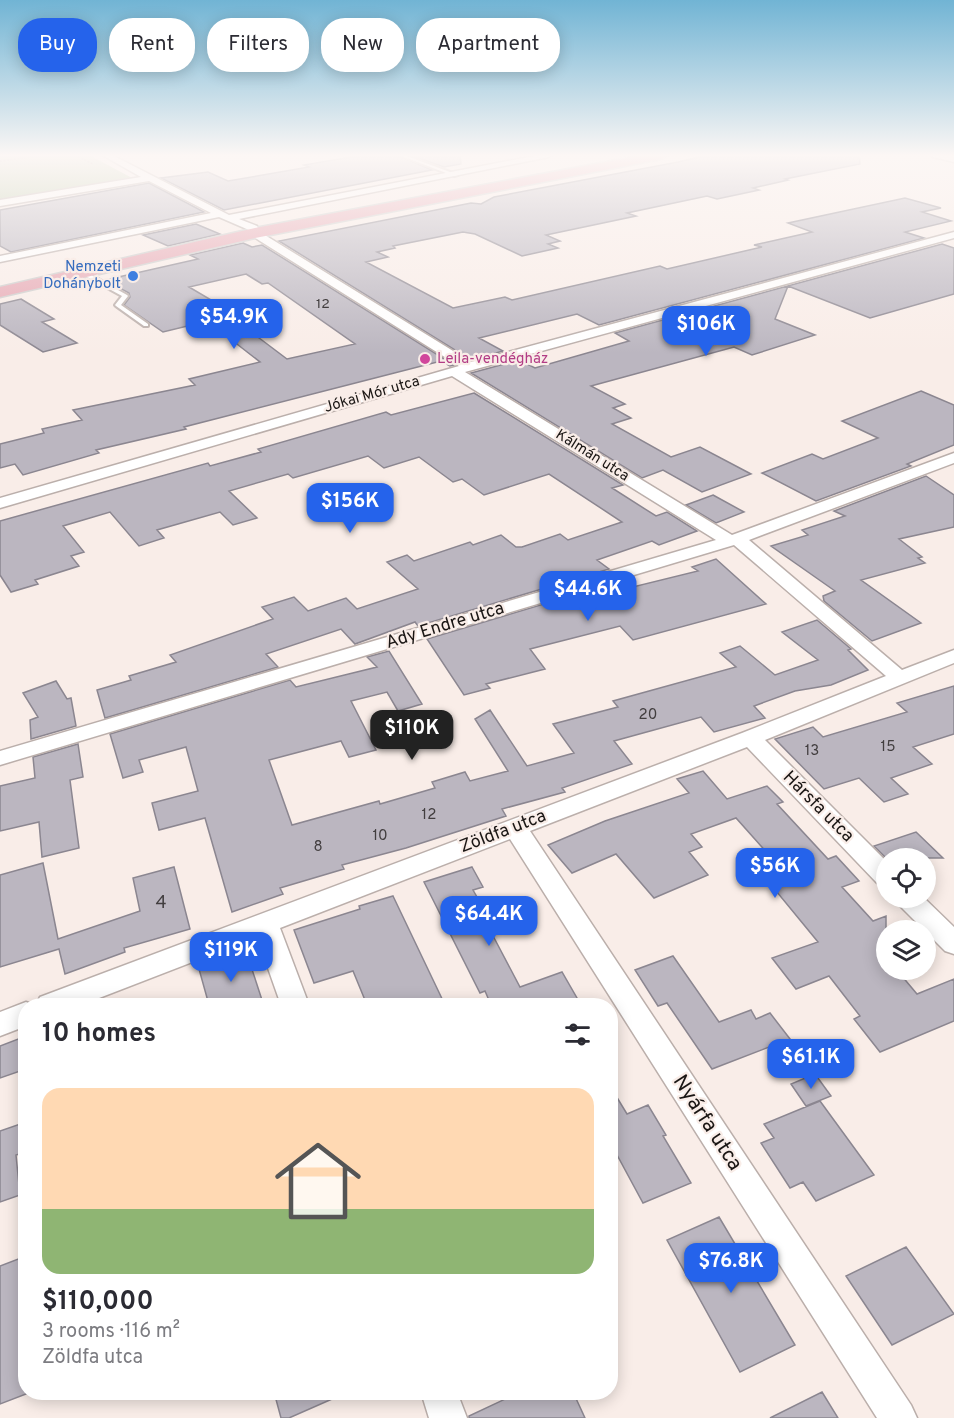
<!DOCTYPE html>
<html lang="en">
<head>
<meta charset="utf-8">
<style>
	body { margin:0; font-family:Overpass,sans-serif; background:#f7f7f7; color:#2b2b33; height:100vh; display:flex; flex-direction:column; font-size:22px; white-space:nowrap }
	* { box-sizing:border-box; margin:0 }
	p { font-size:20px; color:#7c7c81 }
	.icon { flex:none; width:33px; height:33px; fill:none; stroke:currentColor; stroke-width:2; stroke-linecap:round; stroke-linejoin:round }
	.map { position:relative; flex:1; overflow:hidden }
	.details { position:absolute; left:18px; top:998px; width:600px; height:402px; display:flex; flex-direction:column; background:#fff; border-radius:24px; box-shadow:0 3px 15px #0003 }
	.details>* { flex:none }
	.guide { position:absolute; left:18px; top:18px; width:600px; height:54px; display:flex; gap:12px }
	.tools { position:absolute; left:876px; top:848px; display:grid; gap:12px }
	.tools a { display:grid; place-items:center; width:60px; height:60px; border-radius:50%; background:#fff; box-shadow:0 3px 15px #0003; font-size:30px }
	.price { position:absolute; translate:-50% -51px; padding:0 14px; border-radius:12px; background:#2563eb; color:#fff; font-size:20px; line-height:39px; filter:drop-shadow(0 2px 3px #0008) }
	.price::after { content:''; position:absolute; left:50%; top:36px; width:18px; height:14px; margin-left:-9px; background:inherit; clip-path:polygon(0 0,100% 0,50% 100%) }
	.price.selected { background:#222; color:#fff }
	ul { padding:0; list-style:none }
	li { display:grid; align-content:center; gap:12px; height:318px; padding:0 24px }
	li span { display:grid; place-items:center; height:186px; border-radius:18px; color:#555 }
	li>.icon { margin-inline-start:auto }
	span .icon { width:108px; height:108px; fill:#fffc; stroke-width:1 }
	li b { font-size:26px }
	h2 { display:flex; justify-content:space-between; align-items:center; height:72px; padding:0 24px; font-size:26px }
	.pill { padding:0 21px; border-radius:24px; background:#fff; box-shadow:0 3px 15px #0003; font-size:21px; line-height:54px }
	.pill.selected { background:#2563eb; color:#fff }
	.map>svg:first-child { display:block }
</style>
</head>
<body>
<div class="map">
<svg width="954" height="1418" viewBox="0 0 954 1418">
	<rect width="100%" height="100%" fill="#f9ede8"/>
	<path fill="#b9cba8" d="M0 155H89L134 179 0 202Z"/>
	<path fill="#bbb6c0" stroke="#8b8690" stroke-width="1.5" fill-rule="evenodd" d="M363 155H397L432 170 224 210 161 178 208 172 228 181 309 167 304 165Z
		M409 155H460L461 164 444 167Z
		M708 155H859L860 164 785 179 788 180 753 188 759 190 717 199 707 196 627 213 636 216 546 235 560 241 548 244 558 248 522 256 475 234 463 232 393 246 395 248 377 252 388 257 366 262 453 308 505 297 512 300 660 266 667 269 762 247 754 245 812 232 788 223 905 198 941 208 922 212 951 221 905 232 924 238 599 325 577 314 479 338 503 351 471 360 279 241 471 203 481 204 494 197 678 162Z
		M149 183 204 212 11 252 0 246V210Z
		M196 224 220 234 168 246 143 235Z
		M243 243 252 247 262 245 454 365 450 366 441 361 371 379 184 427 186 429 96 450 99 453 23 475 15 464 0 468V444L44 433 42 429 82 420 73 410 195 385 189 379 260 362 210 323 212 320 163 332 124 305 130 297 129 293 105 280 198 259 190 255ZM246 274 262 284 268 283 355 344 287 359 230 316 235 314 189 287Z
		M942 244 954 248V294L870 318 788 286 775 319 815 335 752 355 734 347 591 386 625 404 613 408 631 418 612 424 671 457 700 447 751 474 702 492 663 470 642 478 471 373 519 360 535 368 629 341 615 333Z
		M21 299 54 319 42 322 77 343 43 352 0 325V304Z
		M921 391 954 405V445L907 464 911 466 816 501 762 473 812 454 823 459 878 438 842 421Z
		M474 393 623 485 612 488 656 516 667 512 697 531 659 545 652 541 597 560 609 569 418 626 415 622 355 644 341 629 266 654 278 667 105 718 97 690 131 680 129 676 176 662 170 655 273 619 262 607 294 597 308 611 346 598 357 609 418 589 387 562 407 555 414 561 470 542 473 545 501 535 516 547H522L560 534 568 540 622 522 549 474 484 495 462 479 453 482 419 457 384 468 368 456 293 478 288 474 229 491 257 518 233 525 220 512 157 530 164 538 139 546 110 512 63 526 84 552 71 556 79 566 35 580 38 584 11 592 0 575V521L208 463 210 466 261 452 258 449 386 412 391 415Z
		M926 476 954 495V527L899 539 922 557 918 558 925 563 861 580 921 623 872 641 824 601 823 596 835 591 771 546 808 535 802 530 845 516 834 511Z
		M713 495 744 512 716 523 686 505Z
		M716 559 766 604 633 640 620 626 530 649 545 669 486 684 490 688 464 695 427 639 624 580 633 587 698 571 692 567Z
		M817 620 851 649 848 650 868 670 831 685 795 691 754 706 765 718 714 732 701 717 614 741 632 764 562 788 565 792 502 809 506 816 406 848 342 865 344 869 280 888 283 894 232 912 205 818 159 830 152 803 198 791 186 747 139 760 143 772 123 778 110 734 290 680 296 687 377 667 367 657 389 651 422 704 398 711 387 692 351 701 376 750 349 757 341 741 269 760 292 825 379 801 380 804 435 788 432 782 465 772 470 781 508 771 475 719 490 710 527 766 574 753 553 724 618 707 613 701 736 667 720 653 740 646 775 675 818 660 782 632Z
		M56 681 67 699 71 698 76 726 31 739 30 720 38 717 23 693Z
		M954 686V734L913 747 932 764 891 778 908 794 884 802 859 778 824 789 775 739 813 727 823 737 907 712 897 703Z
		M78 744 83 777 70 780 79 848 42 857 39 822 0 831V786L35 778 33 757Z
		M703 771 727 799 767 786 783 802 777 804 828 859 836 856 859 881 842 887 873 921 886 916V969H896L917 994 954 979V1021L880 1052 854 1019 860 1016 829 976 796 989 772 958 818 942 767 880 786 874 736 818 691 834 702 847 689 852 708 875 654 898 616 854 572 873 548 845 605 821 689 793 677 779Z
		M916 832 943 858H886L874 846Z
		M43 863 58 939 140 911 133 878 174 867 190 929 124 948 125 952 65 974 59 949 0 967V875Z
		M472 867 483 887 473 890 496 930 491 932 520 987 562 972 581 1005H477L476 1002 488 998 485 991 480 993 424 882Z
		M393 896 445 1005H411L408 999 390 1005H367L353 971 314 983 294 930 360 909 359 906Z
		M247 954 262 1000 248 1005H209L199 969Z
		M673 956 719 1022 751 1010 756 1019 770 1013 790 1039 712 1069 667 1003 658 1006 635 970Z
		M26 1036V1069L0 1078V1046Z
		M815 1074 831 1096 806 1106 791 1084Z
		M610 1086 627 1114 648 1105 666 1135 663 1136 691 1183 643 1203 617 1155 610 1158Z
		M820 1101 874 1175 816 1201 803 1182 790 1188 761 1143 774 1138 764 1124Z
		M26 1122V1152L16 1155 20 1195 0 1202V1131Z
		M719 1217 795 1345 740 1372 667 1240Z
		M906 1247 954 1314 892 1345 846 1276Z
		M26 1256V1394L0 1404V1266Z
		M274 1392H348L289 1418H281Z
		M520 1392H573L585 1418H469V1416Z
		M822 1392 838 1418H770Z"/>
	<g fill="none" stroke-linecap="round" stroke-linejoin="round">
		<defs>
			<path id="lane" d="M399 155H404L458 175 454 176Z
				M80 271H84L127 295 128 296 121 305 148 324V326H144L116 306 115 305 122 296 80 273Z"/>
			<path id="street" d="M102 155H112L229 215 539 155H553L549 157 239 219 257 226 259 231 268 237 471 362 954 232V238L465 372 732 535 954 453V463L749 540 902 670 954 650V663L765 740 886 861V885L877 883 747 747 530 831 911 1405 917 1418H877L510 839 280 928 309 1005H281L257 937 81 1005H36L40 997 742 733 886 676 734 545 0 765V751L716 540 452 376 0 508V498L459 366 260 241 251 235 249 230 219 217 0 262V256L211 213 149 181 0 206V200L141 177Z
				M932 155 954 156V162L933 157Z
				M894 897H923L954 927V954L945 951 898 904Z
				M26 1002 34 1005H26V1026L0 1036V1012Z
				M421 1392H457L467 1418H429Z"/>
			<path id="primary" d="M643 155H668L661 159 255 238 0 297V287L255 228Z"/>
		</defs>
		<use href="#lane" stroke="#bbafab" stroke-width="4"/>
		<use href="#street" stroke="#bbafab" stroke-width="3"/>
		<use href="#primary" stroke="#cdcccb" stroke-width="3"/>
		<path stroke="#958c89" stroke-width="1.5" stroke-dasharray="2 1.5" stroke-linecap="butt" d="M75 155 93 164
			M0 161 49 155"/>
		<use href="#lane" fill="#fff" fill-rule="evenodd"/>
		<use href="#street" fill="#fff" fill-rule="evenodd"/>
		<use href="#primary" fill="#e6a6b2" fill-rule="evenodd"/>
	</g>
	<linearGradient id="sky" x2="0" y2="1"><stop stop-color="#71b4d4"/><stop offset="0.44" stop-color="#fcf7f5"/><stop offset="1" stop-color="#fcf7f5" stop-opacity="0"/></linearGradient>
	<rect width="954" height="353" fill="url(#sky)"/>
	<circle fill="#3f7fe0" stroke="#f9ede8" stroke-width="2" cx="133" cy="276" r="6"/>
	<circle fill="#d1479c" stroke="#f9ede8" stroke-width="2" cx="425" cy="359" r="6"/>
	<g text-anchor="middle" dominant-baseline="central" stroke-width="4.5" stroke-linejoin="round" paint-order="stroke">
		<g font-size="14" fill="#423e3f">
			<text x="323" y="304">12</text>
		</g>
		<g font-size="15" fill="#366cbe" stroke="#f9ede8" text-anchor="end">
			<text x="121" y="267">Nemzeti<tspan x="121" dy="17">Dohánybolt</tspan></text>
		</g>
		<g font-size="15" fill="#b23c85" stroke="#f9ede8" text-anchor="start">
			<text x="437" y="359">Leila-vendégház</text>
		</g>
		<g font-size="15" fill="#1a1614" stroke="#f9ede8">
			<text transform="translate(372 395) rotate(-16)">Jókai Mór utca</text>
			<text transform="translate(592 456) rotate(32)">Kálmán utca</text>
		</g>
		<g font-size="15" fill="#423e3f">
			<text x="648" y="715">20</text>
			<text x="888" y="747">15</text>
			<text x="812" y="751">13</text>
			<text x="429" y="815">12</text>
			<text x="380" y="836">10</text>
			<text x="318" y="847">8</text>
		</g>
		<g font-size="18" fill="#1a1614" stroke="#f9ede8">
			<text transform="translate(445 626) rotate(-17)">Ady Endre utca</text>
			<text transform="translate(818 807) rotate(45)">Hársfa utca</text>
			<text transform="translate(503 832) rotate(-21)">Zöldfa utca</text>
		</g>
		<g font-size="18" fill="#423e3f">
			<text x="161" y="903">4</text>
		</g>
		<g font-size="21" fill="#1a1614" stroke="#f9ede8">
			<text transform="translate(707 1123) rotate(57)">Nyárfa utca</text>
		</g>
	</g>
</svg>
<div class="tools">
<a><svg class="icon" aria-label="locate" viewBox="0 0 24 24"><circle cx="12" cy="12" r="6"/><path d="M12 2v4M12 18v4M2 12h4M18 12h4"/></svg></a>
<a><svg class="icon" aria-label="layers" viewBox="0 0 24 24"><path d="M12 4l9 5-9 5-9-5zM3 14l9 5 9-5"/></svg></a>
</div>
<b class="price" style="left:234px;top:350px">$54.9K</b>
<b class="price" style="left:706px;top:357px">$106K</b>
<b class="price" style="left:350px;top:534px">$156K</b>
<b class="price" style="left:588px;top:622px">$44.6K</b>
<b class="price selected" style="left:412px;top:761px">$110K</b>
<b class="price" style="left:775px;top:899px">$56K</b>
<b class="price" style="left:489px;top:947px">$64.4K</b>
<b class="price" style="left:231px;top:983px">$119K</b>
<b class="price" style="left:811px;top:1090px">$61.1K</b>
<b class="price" style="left:731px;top:1294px">$76.8K</b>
<div class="guide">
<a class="pill selected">Buy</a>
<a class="pill">Rent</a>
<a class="pill">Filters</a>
<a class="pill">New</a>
<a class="pill">Apartment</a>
</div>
<section class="details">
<h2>10 homes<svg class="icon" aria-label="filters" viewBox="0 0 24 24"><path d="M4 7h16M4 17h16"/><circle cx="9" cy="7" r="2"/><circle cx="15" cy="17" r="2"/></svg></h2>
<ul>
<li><span style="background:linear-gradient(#ffd9b3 65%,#8fb573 0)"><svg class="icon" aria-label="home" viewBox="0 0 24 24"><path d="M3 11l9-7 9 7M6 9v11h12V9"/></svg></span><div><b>$110,000</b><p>3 rooms · 116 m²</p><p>Zöldfa utca</p></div></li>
</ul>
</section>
</div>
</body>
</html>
